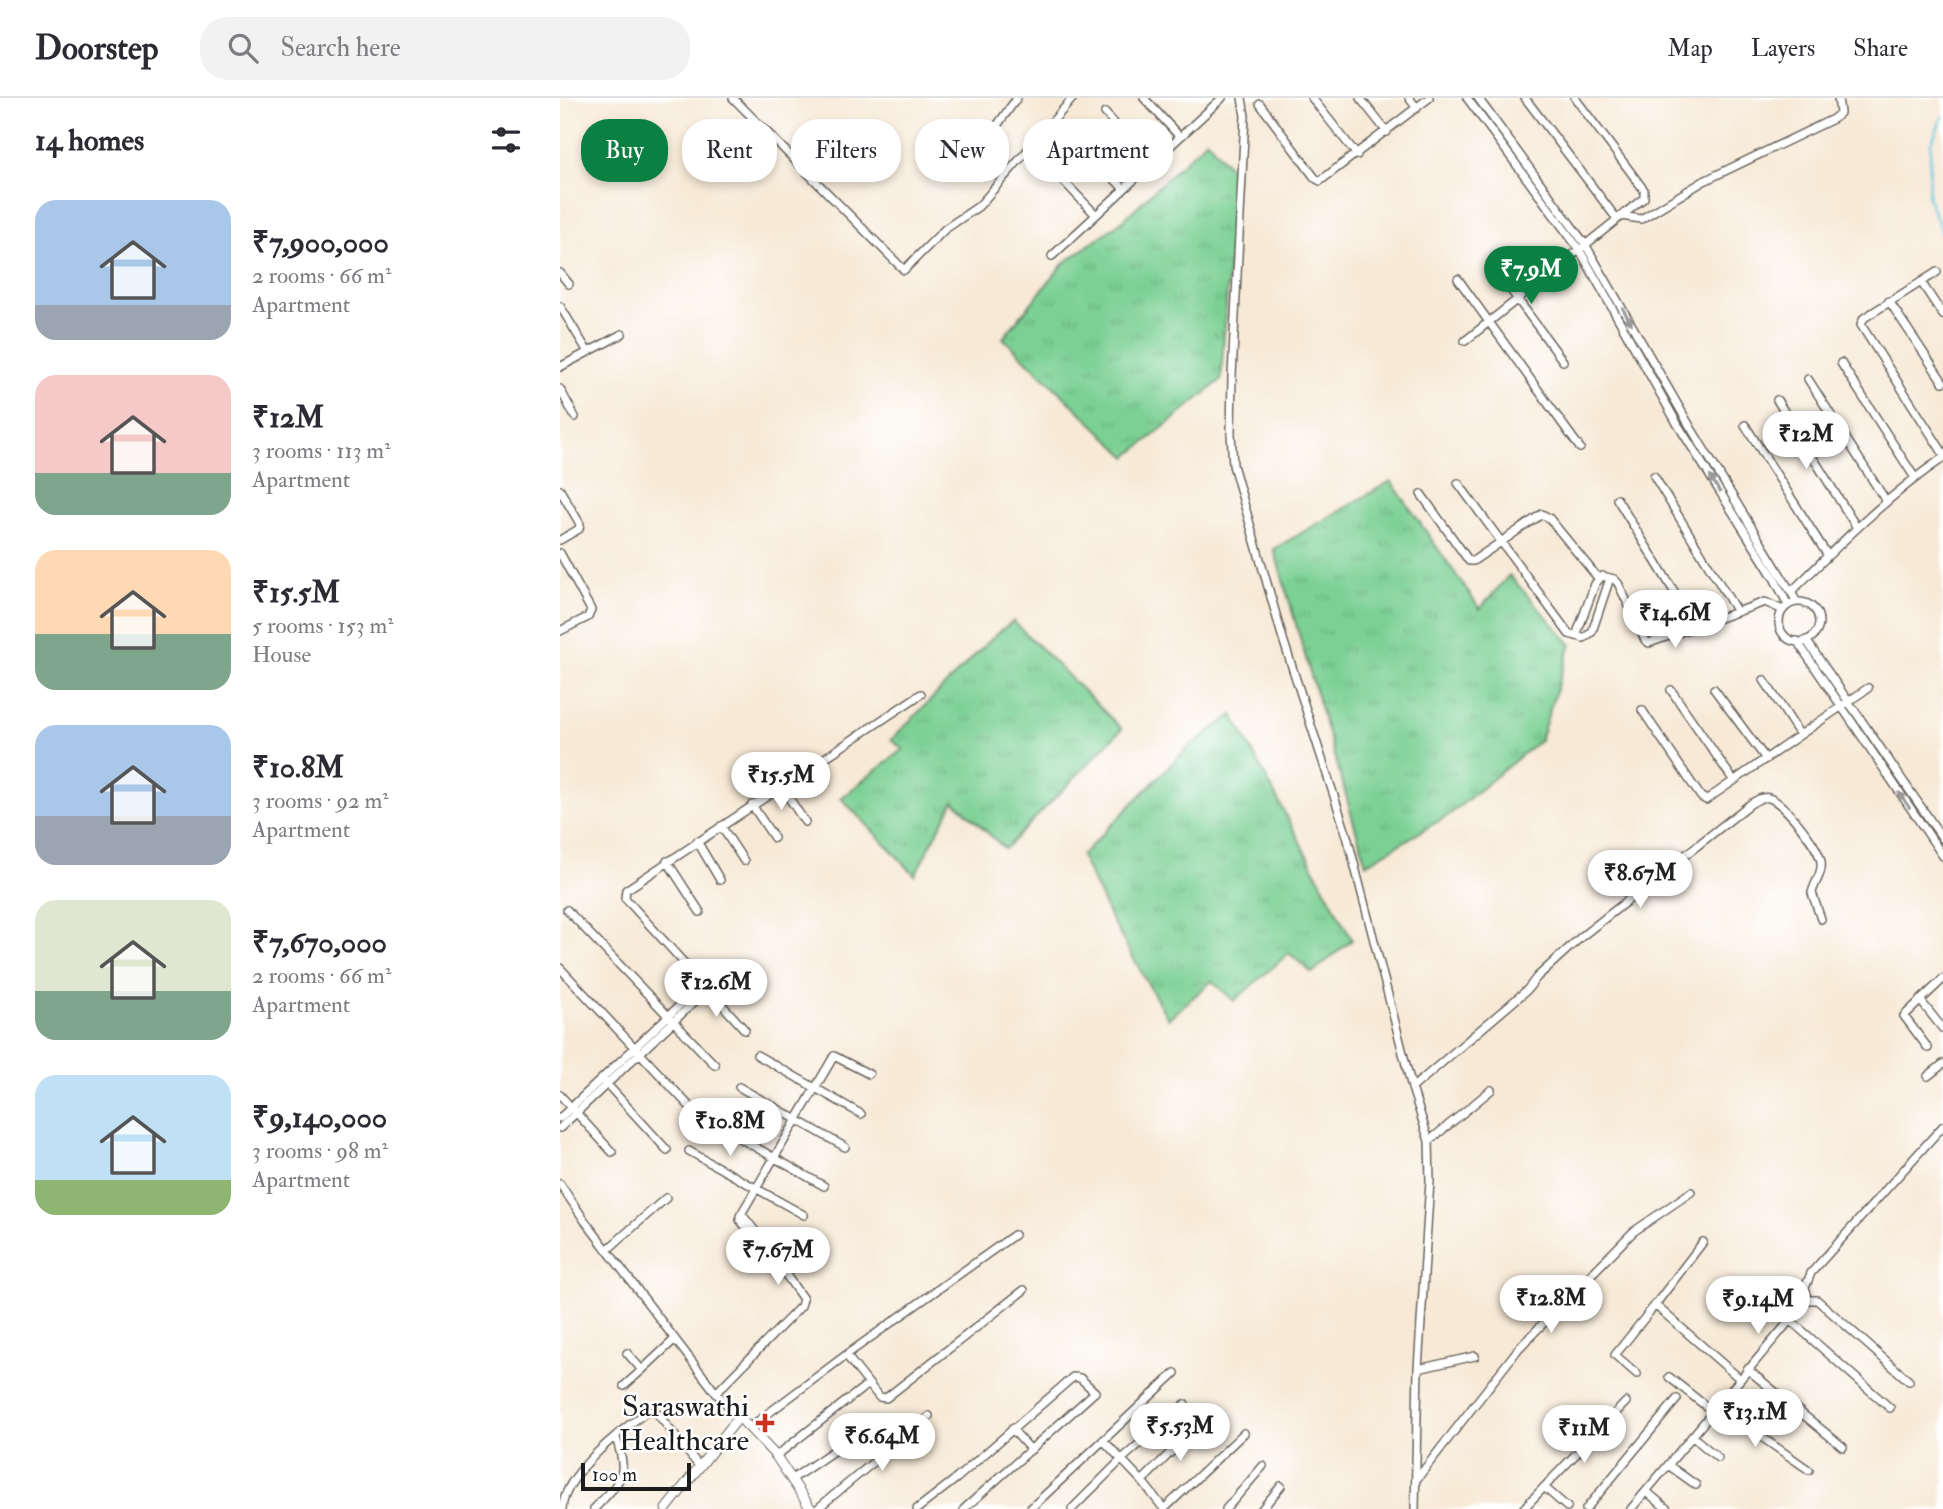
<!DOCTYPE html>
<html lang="en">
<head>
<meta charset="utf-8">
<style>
	body { margin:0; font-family:"IM FELL Double Pica",serif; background:#f2f2f3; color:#2b2b33; height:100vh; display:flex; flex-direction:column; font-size:26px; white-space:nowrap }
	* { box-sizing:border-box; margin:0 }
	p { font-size:23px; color:#7c7c81 }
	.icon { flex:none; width:38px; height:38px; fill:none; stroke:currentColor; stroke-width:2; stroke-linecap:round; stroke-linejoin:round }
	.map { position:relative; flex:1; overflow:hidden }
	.side { display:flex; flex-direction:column; background:#fff; width:560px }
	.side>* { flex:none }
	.banner { position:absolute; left:21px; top:21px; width:665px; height:63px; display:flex; gap:14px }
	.scale { position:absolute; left:21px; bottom:18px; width:110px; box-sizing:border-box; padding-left:7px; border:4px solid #1c1c1c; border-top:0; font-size:19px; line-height:24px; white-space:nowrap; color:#1c1c1c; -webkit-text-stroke:5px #fff; paint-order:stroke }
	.price { position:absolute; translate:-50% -60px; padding:0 16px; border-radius:24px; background:#fff; color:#222; font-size:23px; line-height:46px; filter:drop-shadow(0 2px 4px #0008) }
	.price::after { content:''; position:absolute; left:50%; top:42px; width:21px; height:16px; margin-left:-10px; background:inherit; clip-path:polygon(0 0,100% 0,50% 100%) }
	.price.on { background:#0b8043; color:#fff }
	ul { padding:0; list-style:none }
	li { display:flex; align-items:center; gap:21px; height:175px; padding:0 35px }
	li span { display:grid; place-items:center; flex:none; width:196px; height:140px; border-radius:21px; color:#555 }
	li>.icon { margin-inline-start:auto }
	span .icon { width:84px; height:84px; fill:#fffc; stroke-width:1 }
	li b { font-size:30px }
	h2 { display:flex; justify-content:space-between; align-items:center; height:84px; padding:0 35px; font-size:30px }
	.tag { padding:0 24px; border-radius:28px; background:#fff; box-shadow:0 4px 10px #0003; font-size:24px; line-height:63px }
	.tag.on { background:#0b8043; color:#fff }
	header { display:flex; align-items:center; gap:42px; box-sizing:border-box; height:98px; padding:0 35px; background:#fff; border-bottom:2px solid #e1e1e2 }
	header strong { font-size:33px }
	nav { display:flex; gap:38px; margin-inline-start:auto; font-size:24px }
	.search { width:490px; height:63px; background:#f2f2f3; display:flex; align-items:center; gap:18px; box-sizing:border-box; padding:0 24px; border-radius:28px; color:#7c7c81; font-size:26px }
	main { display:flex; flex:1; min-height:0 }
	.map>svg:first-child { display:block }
</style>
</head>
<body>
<header>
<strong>Doorstep</strong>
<div class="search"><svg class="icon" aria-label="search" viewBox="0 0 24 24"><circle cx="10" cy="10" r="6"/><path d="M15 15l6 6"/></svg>Search here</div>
<nav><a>Map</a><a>Layers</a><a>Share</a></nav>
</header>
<main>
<section class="side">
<h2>14 homes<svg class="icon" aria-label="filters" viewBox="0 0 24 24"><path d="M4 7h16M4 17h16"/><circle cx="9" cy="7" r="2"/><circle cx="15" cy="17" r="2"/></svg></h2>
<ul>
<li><span style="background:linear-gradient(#a9c7e8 75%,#9aa5b1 0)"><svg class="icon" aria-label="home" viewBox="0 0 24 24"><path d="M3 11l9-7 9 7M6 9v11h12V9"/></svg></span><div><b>₹7,900,000</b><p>2 rooms · 66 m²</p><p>Apartment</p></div></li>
<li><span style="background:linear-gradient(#f6c9c9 70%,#7fa58c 0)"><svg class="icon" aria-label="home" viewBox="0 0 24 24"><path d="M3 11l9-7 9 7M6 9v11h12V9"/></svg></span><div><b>₹12M</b><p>3 rooms · 113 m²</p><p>Apartment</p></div></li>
<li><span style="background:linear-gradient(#ffd9b3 60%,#7fa58c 0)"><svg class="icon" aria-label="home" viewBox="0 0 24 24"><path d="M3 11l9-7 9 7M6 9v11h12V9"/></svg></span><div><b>₹15.5M</b><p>5 rooms · 153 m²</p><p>House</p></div></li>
<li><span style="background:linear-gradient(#a9c7e8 65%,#9aa5b1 0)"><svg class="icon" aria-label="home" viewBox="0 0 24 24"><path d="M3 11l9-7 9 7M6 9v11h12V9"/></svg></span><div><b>₹10.8M</b><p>3 rooms · 92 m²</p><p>Apartment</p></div></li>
<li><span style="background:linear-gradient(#dfe7d0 65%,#7fa58c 0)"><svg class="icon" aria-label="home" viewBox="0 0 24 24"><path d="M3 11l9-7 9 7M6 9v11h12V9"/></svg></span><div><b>₹7,670,000</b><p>2 rooms · 66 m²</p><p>Apartment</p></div></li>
<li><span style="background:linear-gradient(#bfe0f5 75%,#8fb573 0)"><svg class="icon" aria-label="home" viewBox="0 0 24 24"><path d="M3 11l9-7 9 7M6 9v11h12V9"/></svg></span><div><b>₹9,140,000</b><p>3 rooms · 98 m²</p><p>Apartment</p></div></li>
</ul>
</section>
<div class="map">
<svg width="1383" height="1411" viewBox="0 0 1383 1411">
	<defs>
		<pattern id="grass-tufts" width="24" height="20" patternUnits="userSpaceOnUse" patternTransform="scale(1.75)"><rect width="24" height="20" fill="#7bd094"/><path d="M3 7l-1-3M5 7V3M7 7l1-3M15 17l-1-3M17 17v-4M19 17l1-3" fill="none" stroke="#6ab27f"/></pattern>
	</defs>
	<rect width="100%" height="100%" fill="#fff"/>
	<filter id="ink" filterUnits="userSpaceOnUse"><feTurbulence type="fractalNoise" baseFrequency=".0143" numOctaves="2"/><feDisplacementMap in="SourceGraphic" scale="14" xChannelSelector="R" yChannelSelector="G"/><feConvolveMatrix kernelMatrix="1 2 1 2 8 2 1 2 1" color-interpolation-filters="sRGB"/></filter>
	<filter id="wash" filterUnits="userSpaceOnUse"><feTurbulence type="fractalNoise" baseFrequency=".00686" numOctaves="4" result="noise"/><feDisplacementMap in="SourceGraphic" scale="28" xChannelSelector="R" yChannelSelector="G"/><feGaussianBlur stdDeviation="1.57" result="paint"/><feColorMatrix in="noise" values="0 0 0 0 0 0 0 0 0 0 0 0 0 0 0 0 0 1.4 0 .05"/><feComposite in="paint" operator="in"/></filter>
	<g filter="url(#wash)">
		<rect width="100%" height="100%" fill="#f7e9d6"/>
		<path fill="url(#grass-tufts)" stroke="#4c7658" stroke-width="2" d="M647 42 675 76 661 282 567 359 443 240 504 165 562 123Z
			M831 383 920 511 949 477 1011 546 980 642 889 717 806 766 714 451Z
			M453 523 562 631 445 751 394 703 355 777 281 700 343 651 331 642 434 538Z
			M673 617 792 842 752 875 729 855 674 903 652 883 608 921 551 821 521 758 629 648Z"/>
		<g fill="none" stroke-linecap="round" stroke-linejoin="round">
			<path stroke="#63c6e1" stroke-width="2.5" d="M1383 18 1371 45 1368 100 1383 137"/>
		</g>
	</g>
	<g filter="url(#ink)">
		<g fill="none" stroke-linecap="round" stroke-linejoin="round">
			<defs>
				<path id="minor" d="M173 0 344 172 385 131 419 108 513 0
					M584 0 620 39
					M682 0 685 18 672 278 671 335 673 367 723 541 787 738 852 990 869 1043 870 1083 858 1271 855 1411
					M752 0 797 57
					M800 0 827 34
					M849 0 857 10
					M907 0 1019 151 1118 327 1214 480 1228 507
					M918 0 1025 146 1131 330 1237 504
					M965 0 1057 121
					M700 6 755 80 760 83 869 0
					M545 15 591 66
					M518 43 564 91
					M412 62 457 0
					M491 70 536 117
					M1061 118 1081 121 1144 83 1273 21 1280 15 1278 0
					M492 158 662 0
					M933 168 1003 263
					M1377 174 1304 220 1301 227 1383 355
					M0 175 9 186
					M898 181 1020 350
					M1361 184 1383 217
					M1329 203 1383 284
					M0 208 28 254
					M905 243 1084 100V92L1015 0
					M1281 265 1355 380
					M0 269 62 236
					M1248 281 1326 403
					M0 291 15 319
					M1217 302 1297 430
					M1185 327 1268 458
					M1094 378 1177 514
					M898 385 1009 536 1024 540 1032 534 1050 480
					M0 392 20 426 19 431 0 442
					M861 396 909 463H913L982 416 989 420 1038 480
					M1057 401 1136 529
					M0 455 31 512 28 519 0 533
					M1231 494C1279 447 1327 398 1383 360
					M1219 524a20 20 0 1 1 40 0a20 20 0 1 1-40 0Z
					M1016 538 1035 486 1042 478 1054 481 1058 485 1085 542 1089 545 1205 504 1223 512
					M1246 542 1383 741
					M1237 543 1383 758
					M1204 582 1240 637
					M1154 591 1206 661
					M1111 592 1174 683
					M1082 612 1141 699 1146 702 1308 590
					M221 688 245 724
					M192 707 214 740
					M161 728 184 763
					M137 743 160 782
					M107 763 140 814
					M7 812 155 967
					M0 870 132 1011
					M1360 902 1383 931
					M185 932 65 800 66 792 361 596
					M1368 950 1344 918 1383 881
					M197 957 301 1016
					M1368 978 1383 966
					M44 983 107 1052
					M179 989 285 1049
					M852 990 967 892 977 879 1021 839 1189 707C1195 703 1202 698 1209 700 1224 704 1259 749 1261 764 1263 775 1254 785 1252 795L1261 821
					M0 997 52 1054
					M0 1020 154 875H160L159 881 148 891 0 1030
					M153 1025 264 1088
					M869 1043 931 992
					M129 1053 244 1117
					M0 1086 25 1123 156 1295 179 1319
					M180 1118 184 1119 227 1173 226 1177 180 1122V1118L274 958 309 976
					M1143 1144 1095 1207 1179 1280
					M47 1152 106 1100
					M1247 1202 1245 1190 1251 1175 1383 1028
					M1230 1222 1330 1310
					M67 1255 82 1272 115 1241
					M286 1257 319 1299 326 1300 464 1192
					M858 1271 915 1258
					M1187 1271 1283 1349
					M1077 1276 1055 1257 1095 1207
					M1109 1279 1152 1313
					M64 1288 82 1272
					M156 1295 241 1208 243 1201 226 1177
					M1157 1308 1249 1372
					M190 1329 286 1257 454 1137
					M452 1331 471 1352
					M1132 1338 1158 1360
					M543 1342 582 1383 604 1411
					M216 1358 308 1286
					M1108 1367 1136 1387
					M232 1381 288 1343
					M856 1382 959 1250 1073 1134 1131 1094
					M582 1383 638 1327
					M984 1389 1007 1409
					M1086 1393 1107 1411
					M2 1411C4 1376 61 1332 88 1313L96 1314 139 1368
					M34 1411C60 1383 70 1379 56 1340
					M257 1411 369 1318
					M357 1411 397 1380 513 1279 520 1280 535 1294 404 1411
					M470 1411 615 1275
					M512 1411 562 1361 625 1306
					M604 1411 684 1335
					M666 1411 703 1368
					M702 1411 721 1388
					M963 1411 1066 1304
					M1026 1411 1117 1301
					M1071 1411 1247 1202H1257L1349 1283"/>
				<path id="tertiary" d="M106 1411 179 1319 216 1358 251 1411"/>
			</defs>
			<use href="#minor" stroke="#69645d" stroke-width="10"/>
			<use href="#tertiary" stroke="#69645d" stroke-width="11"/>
			<use href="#minor" stroke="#fff" stroke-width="7"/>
			<use href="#tertiary" stroke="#fff" stroke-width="9"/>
		</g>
		<defs><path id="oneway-solid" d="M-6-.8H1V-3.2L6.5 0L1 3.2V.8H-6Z" transform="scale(1.75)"/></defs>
		<g fill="#999">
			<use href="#oneway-solid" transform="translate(1067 218) rotate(60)"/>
			<use href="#oneway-solid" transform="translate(1155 386) rotate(-122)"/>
			<use href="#oneway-solid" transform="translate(1344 702) rotate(-125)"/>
		</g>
	</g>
	<path fill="#c8321e" stroke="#fff" stroke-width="2.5" d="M201.5 1314.5h7v7h7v7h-7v7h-7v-7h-7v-7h7z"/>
	<g text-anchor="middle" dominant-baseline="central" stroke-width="5" stroke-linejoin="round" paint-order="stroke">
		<g font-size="30" fill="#1c1c1c" stroke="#fff" text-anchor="end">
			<text x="189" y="1308">Saraswathi<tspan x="189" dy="34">Healthcare</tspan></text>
		</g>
	</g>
</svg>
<div class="scale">100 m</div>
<b class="price on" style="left:971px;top:208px">₹7.9M</b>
<b class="price" style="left:1246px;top:373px">₹12M</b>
<b class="price" style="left:1115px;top:552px">₹14.6M</b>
<b class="price" style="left:221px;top:714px">₹15.5M</b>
<b class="price" style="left:1080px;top:812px">₹8.67M</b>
<b class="price" style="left:156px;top:921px">₹12.6M</b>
<b class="price" style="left:170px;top:1060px">₹10.8M</b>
<b class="price" style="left:218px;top:1189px">₹7.67M</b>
<b class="price" style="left:991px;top:1237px">₹12.8M</b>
<b class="price" style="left:1198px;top:1238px">₹9.14M</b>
<b class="price" style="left:1195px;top:1351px">₹13.1M</b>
<b class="price" style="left:620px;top:1365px">₹5.53M</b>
<b class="price" style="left:1024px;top:1367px">₹11M</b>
<b class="price" style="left:322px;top:1375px">₹6.64M</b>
<div class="banner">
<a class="tag on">Buy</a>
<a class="tag">Rent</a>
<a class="tag">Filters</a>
<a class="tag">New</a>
<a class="tag">Apartment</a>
</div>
</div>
</main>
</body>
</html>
